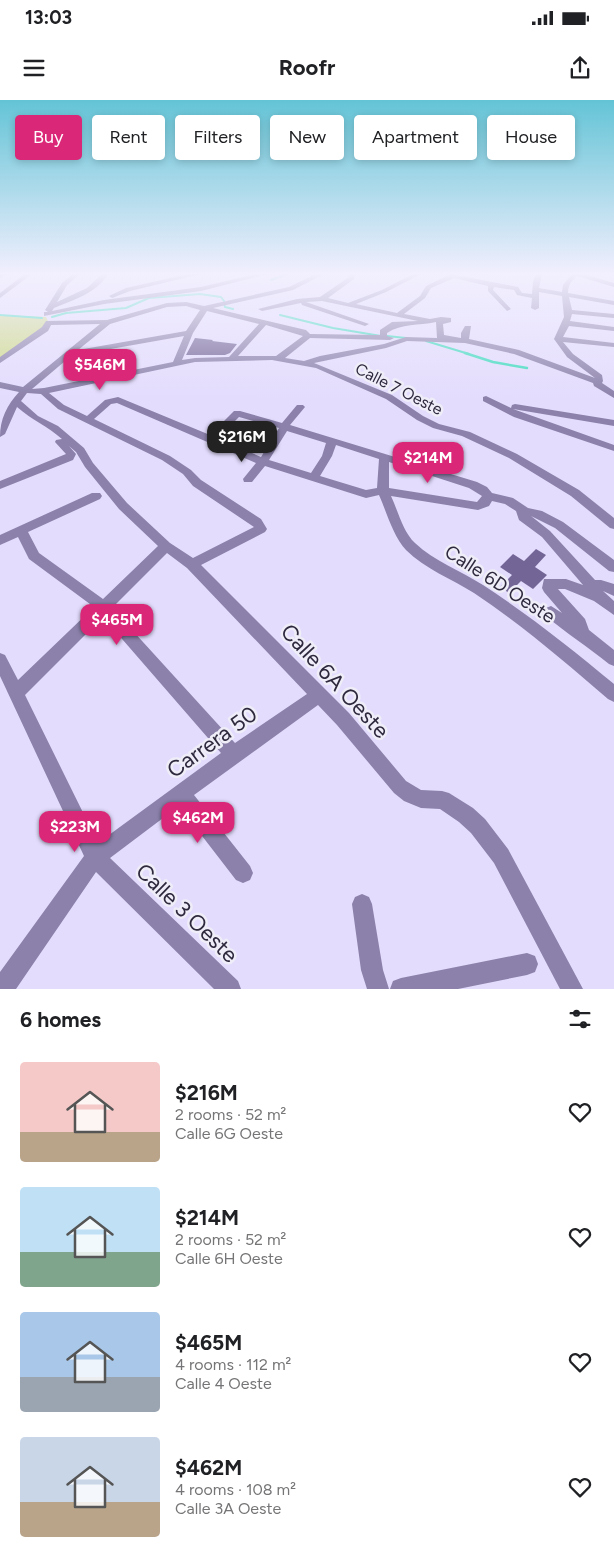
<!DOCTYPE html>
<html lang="en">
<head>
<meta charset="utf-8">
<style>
	body { margin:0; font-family:Figtree,sans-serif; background:#f2f2f2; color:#202124; height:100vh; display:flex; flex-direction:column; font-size:19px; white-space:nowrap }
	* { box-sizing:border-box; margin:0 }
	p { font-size:16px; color:#757577 }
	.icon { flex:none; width:28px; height:28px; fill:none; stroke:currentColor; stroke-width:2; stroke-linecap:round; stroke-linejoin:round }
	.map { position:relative; height:889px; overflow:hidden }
	.details { display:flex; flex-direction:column; background:#fff; flex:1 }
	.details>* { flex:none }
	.banner { position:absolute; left:15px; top:15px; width:585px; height:45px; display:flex; gap:10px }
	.price { position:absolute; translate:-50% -42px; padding:0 11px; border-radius:10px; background:#db2777; color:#fff; font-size:16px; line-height:32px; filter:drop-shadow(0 1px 2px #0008) }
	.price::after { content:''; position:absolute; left:50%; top:30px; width:15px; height:11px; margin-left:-8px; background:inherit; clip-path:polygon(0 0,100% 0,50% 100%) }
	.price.current { background:#222; color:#fff }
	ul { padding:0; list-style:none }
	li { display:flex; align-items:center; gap:15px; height:125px; padding:0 20px }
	li span { display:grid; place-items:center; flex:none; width:140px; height:100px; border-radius:5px; color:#555 }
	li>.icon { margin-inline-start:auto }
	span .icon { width:60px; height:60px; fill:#fffc; stroke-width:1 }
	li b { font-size:21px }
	h2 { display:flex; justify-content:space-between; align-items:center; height:60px; padding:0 20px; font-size:21px }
	.chip { padding:0 18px; border-radius:5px; background:#fff; box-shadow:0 2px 8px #0003; font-size:18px; line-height:45px }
	.chip.current { background:#db2777; color:#fff }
	.status { display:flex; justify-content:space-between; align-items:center; height:35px; padding:0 25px; background:#fff; direction:ltr }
	.status svg { height:14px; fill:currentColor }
	header { display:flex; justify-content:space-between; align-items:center; height:65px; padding:0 20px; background:#fff; font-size:22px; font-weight:700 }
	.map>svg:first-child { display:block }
</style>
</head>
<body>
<div class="status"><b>13:03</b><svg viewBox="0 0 49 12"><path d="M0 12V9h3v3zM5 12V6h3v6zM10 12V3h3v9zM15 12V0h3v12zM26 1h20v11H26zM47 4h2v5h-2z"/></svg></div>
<header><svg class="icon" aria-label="menu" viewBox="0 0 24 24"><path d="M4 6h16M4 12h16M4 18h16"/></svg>Roofr<svg class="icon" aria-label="share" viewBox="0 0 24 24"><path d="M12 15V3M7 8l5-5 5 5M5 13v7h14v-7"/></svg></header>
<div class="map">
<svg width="614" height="889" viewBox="0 0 614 889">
	<rect width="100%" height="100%" fill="#e3dcfd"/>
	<path fill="#ceda89" d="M0 215 46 217 49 223 0 261Z"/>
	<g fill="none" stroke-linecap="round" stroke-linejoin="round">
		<path stroke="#3ddcbc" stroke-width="2" d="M271 180 287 174
			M224 204 225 207 233 209
			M0 215 42 218
			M280 215 333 228 381 236
			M52 217 66 213 126 208 149 198 200 194 221 197 224 201
			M387 236 406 238
			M426 241 469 254"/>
		<path stroke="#3ddcbc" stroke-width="2.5" d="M465 253 493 262 527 268"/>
	</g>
	<path fill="#736697" d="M195 238 213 240 212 241 237 244 230 253 225 255H186Z
		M238 321 248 324 234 340 222 337Z
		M536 449 546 455 535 467 547 475 533 489 521 481 509 493 500 487 512 475 500 467 513 454 524 461Z"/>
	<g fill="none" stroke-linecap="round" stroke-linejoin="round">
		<path fill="#8b81aa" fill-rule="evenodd" d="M0 174H7L0 178Z
			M25 174H32L0 198V193Z
			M73 174H80L67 185 57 202 87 188 102 174H108C97 193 73 200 54 208L52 211 104 200 201 187 256 174H268L201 191 104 204 44 216V212H48L45 210 47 207 62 183Z
			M188 174H201L130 191 112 198 109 196 126 188Z
			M316 174H324L293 190 213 208 306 230 310 234 380 235V230L392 222 418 221 322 201 306 202 369 224 365 226 302 205 301 203 262 211 258 209 297 199 320 197 349 177V174H355L354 179 328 198 348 203 382 190 413 174H421L386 192 356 204 397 213 420 196 426 186 451 174 518 187 522 193 532 194 533 182 536 174H542L539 188 562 192 563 185 572 174H583L614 183V187L577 176C571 181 568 185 568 193L614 201V205L569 197 572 210 614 214V218L572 214 570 221 614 227V231L569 226 563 237 614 243V247L563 242 573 254 602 275 603 281 602 283 614 291V298L594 286 593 283 514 254 465 243 407 241 386 248 314 263 392 295 423 316 439 324 470 332 517 354 579 390 614 418V429L610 428 571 396 509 358 462 336 433 328 417 320 386 299 316 268 272 260 195 262 49 293 64 305 87 316 105 300 118 297 210 335 234 311H240L282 323 297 305H303L305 307 290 325 477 382 487 387 492 393 513 398 528 408 542 411 563 422 614 460V472L609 471 555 428 531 416 550 431 595 480H601L614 484V496L603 491 614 501V515L594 501 565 489H558L585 519 589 530 614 550V566L609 564C588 547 566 533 546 516L544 512 546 508 551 506 562 513 544 492 542 488 544 479H566L583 485 542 437 519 420 516 411 505 404 492 401 489 406 478 410 391 396C398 411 403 432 415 443 434 461 461 471 483 485 529 515 572 549 614 584V602L608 599C565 562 522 525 474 493 452 479 425 469 406 450 393 436 387 413 379 395L366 398 265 366 252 382H244L243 379 256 363 117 303 111 304 94 319 170 356 191 370 201 380 261 419 267 429 265 432 201 465 349 613 406 681 421 690 442 691 449 693 473 708 485 719 508 749 583 889H560L494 763 471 733 459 722 440 709 421 708 404 701 394 693 337 625 318 605 194 695 250 766 253 773 250 780 243 783 236 780 179 706 110 758 238 881 241 889H214L96 772 16 889H0V872L84 756 0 576V553L5 555 18 580 94 507 29 459 18 437 0 445V435L92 393H100L102 396 100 399 28 432 39 453 103 499 158 446 119 409 85 367 76 352 69 346 76 354 73 360 0 389V381L66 354 55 342 56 340 62 339C47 326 32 320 17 307L5 334 0 337C0 319 7 305 19 292L0 288V282L23 287 100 224 51 225 48 231 0 263V257L42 227 46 221 107 220 167 203 186 202 204 206 289 187ZM454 178 488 186V191L507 211 511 209 493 190 494 187 514 190 517 195 532 198 531 208 535 210 539 208V192L562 196 564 217 554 239 567 257 595 278 519 250 469 239 471 226H465L461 233V238L444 235 443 224 451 222V218L441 217 430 219 404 214 425 198 431 188ZM186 206 200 210 186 231 78 250 110 224 167 207ZM207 211 259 224 229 257 195 258 182 260 193 233ZM436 222 437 238 406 237 384 244 320 256 304 261 285 258 310 238 390 240 394 238 387 236V233C402 223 418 226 436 222ZM266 225 303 236 276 256H238ZM184 236 173 262 44 288 32 289 71 256ZM27 293 41 294 58 309 162 360 183 374 193 386 254 427 193 458 170 443 127 403 93 363 84 348 58 326 38 316 21 301ZM239 317 279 328 261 357 218 338ZM287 331 326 343 322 356 311 373 269 360ZM336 345 379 359 377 388 366 390 320 376 332 356ZM389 362 469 388 482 396 477 402 389 388ZM167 453 187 468 307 594 235 643 112 508ZM103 517 221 653 98 743 25 595Z
			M486 296 511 308 512 305 515 304 614 320V326L513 309 614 345V351L514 317 483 301V297Z
			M362 794 369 797 372 804 383 870 389 889H367L361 870 352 804 355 797Z
			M527 853 535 856 538 864 535 872 527 875 458 889H390L393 881 401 878Z"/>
	</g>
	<linearGradient id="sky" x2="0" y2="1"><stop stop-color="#63c4d6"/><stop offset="0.58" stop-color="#f2effe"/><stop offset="1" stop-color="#f2effe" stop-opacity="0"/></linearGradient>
	<rect width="614" height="299" fill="url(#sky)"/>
	<g text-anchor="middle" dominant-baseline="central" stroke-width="5" stroke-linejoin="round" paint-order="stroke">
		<g font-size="16" fill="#2f293e" stroke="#efedf8">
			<text transform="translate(399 289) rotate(27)">Calle 7 Oeste</text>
		</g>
		<g font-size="19" fill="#2f293e" stroke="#efedf8">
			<text transform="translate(500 484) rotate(33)">Calle 6D Oeste</text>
		</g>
		<g font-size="22" fill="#2f293e" stroke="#efedf8">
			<text transform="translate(335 581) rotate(47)">Calle 6A Oeste</text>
			<text transform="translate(212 642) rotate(-36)">Carrera 50</text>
			<text transform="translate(187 813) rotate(44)">Calle 3 Oeste</text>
		</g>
	</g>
</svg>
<b class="price" style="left:100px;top:291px">$546M</b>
<b class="price current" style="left:242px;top:363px">$216M</b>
<b class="price" style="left:428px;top:384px">$214M</b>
<b class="price" style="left:117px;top:546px">$465M</b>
<b class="price" style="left:198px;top:744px">$462M</b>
<b class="price" style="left:75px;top:753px">$223M</b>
<div class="banner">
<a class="chip current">Buy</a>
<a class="chip">Rent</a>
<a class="chip">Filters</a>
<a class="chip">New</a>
<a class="chip">Apartment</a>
<a class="chip">House</a>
</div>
</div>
<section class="details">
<h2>6 homes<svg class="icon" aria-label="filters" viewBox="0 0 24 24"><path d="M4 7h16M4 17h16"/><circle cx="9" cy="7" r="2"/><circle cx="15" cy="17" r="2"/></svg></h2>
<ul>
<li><span style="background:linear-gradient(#f6c9c9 70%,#b9a48a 0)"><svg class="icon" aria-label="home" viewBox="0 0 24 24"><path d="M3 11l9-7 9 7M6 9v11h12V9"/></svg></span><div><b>$216M</b><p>2 rooms · 52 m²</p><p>Calle 6G Oeste</p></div><svg class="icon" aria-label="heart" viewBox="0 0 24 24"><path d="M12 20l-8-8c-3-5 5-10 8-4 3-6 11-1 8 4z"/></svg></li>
<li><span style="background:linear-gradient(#bfe0f5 65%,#7fa58c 0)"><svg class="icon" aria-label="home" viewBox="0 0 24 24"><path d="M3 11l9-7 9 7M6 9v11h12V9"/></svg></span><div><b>$214M</b><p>2 rooms · 52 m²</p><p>Calle 6H Oeste</p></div><svg class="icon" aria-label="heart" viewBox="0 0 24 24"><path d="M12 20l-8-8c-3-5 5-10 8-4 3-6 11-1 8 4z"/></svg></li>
<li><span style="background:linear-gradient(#a9c7e8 65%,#9aa5b1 0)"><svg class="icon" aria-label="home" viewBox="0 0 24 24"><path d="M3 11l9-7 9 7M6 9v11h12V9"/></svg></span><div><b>$465M</b><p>4 rooms · 112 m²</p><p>Calle 4 Oeste</p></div><svg class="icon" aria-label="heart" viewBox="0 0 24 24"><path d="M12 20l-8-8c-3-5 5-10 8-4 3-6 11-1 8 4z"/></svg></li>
<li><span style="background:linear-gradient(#c9d6e8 65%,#b9a48a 0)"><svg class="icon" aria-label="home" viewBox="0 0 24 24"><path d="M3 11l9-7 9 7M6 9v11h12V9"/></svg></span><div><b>$462M</b><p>4 rooms · 108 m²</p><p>Calle 3A Oeste</p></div><svg class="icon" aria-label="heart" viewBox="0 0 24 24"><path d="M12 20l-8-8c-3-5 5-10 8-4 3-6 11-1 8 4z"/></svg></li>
</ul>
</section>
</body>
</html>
